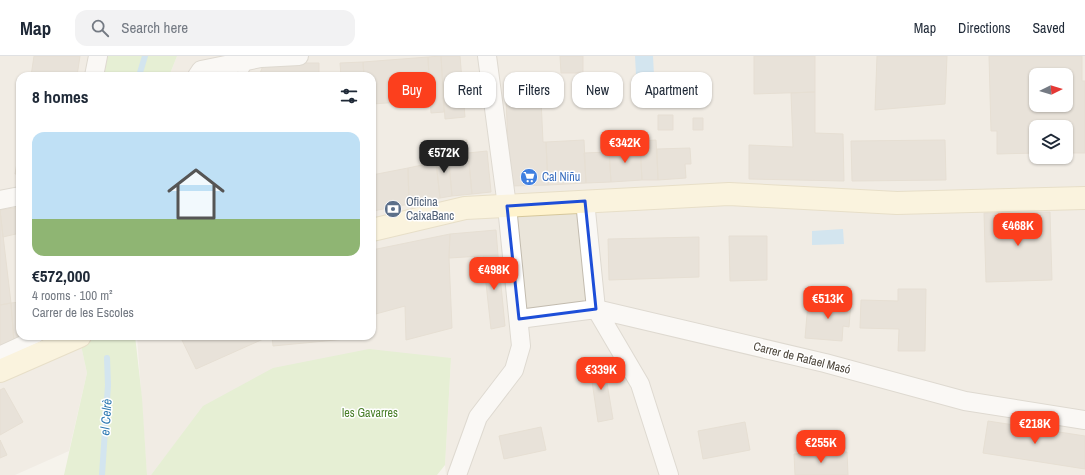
<!DOCTYPE html>
<html lang="en">
<head>
<meta charset="utf-8">
<style>
	body { margin:0; font-family:"Archivo Narrow",sans-serif; background:#f2f2f3; color:#1f2937; height:100vh; display:flex; flex-direction:column; font-size:15px; white-space:nowrap }
	* { box-sizing:border-box; margin:0 }
	p { font-size:13px; color:#747a83 }
	.icon { flex:none; width:22px; height:22px; fill:none; stroke:currentColor; stroke-width:2; stroke-linecap:round; stroke-linejoin:round }
	.map { position:relative; flex:1; overflow:hidden }
	.details { position:absolute; left:16px; top:16px; width:360px; height:268px; display:flex; flex-direction:column; background:#fff; border-radius:12px; box-shadow:0 1px 3px #0004 }
	.details>* { flex:none }
	.banner { position:absolute; left:388px; top:16px; width:380px; height:36px; display:flex; gap:8px }
	.needle { width:26px; rotate:85deg }
	.controls { position:absolute; left:1029px; top:12px; display:grid; gap:8px }
	.controls a { display:grid; place-items:center; width:44px; height:44px; border-radius:8px; background:#fff; box-shadow:0 1px 3px #0004; font-size:20px }
	.price { position:absolute; translate:-50% -34px; padding:0 9px; border-radius:8px; background:#fc3f1d; color:#fff; font-size:13px; line-height:26px; filter:drop-shadow(0 1px 2px #0008) }
	.price::after { content:''; position:absolute; left:50%; top:24px; width:12px; height:9px; margin-left:-6px; background:inherit; clip-path:polygon(0 0,100% 0,50% 100%) }
	.price.active { background:#222; color:#fff }
	ul { padding:0; list-style:none }
	li { display:grid; align-content:center; gap:8px; height:212px; padding:0 16px }
	li span { display:grid; place-items:center; height:124px; border-radius:12px; color:#555 }
	li>.icon { margin-inline-start:auto }
	span .icon { width:72px; height:72px; fill:#fffc; stroke-width:1 }
	li b { font-size:17px }
	h2 { display:flex; justify-content:space-between; align-items:center; height:48px; padding:0 16px; font-size:17px }
	.tag { padding:0 14px; border-radius:12px; background:#fff; box-shadow:0 1px 3px #0004; font-size:14px; line-height:36px }
	.tag.active { background:#fc3f1d; color:#fff }
	header { display:flex; align-items:center; gap:24px; box-sizing:border-box; height:56px; padding:0 20px; background:#fff; border-bottom:1px solid #e0e1e3 }
	header strong { font-size:19px }
	nav { display:flex; gap:22px; margin-inline-start:auto; font-size:14px }
	.search { width:280px; height:36px; background:#f2f2f3; display:flex; align-items:center; gap:10px; box-sizing:border-box; padding:0 14px; border-radius:12px; color:#747a83; font-size:15px }
	.map>svg:first-child { display:block }
</style>
</head>
<body>
<header>
<strong>Map</strong>
<div class="search"><svg class="icon" aria-label="search" viewBox="0 0 24 24"><circle cx="10" cy="10" r="6"/><path d="M15 15l6 6"/></svg>Search here</div>
<nav><a>Map</a><a>Directions</a><a>Saved</a></nav>
</header>
<div class="map">
<svg width="1085" height="419" viewBox="0 0 1085 419">
	<rect width="100%" height="100%" fill="#f6f3ec"/>
	<path fill="#eae5da" fill-rule="evenodd" d="M0 0H102L99 20H20V280H79L87 317 69 395 15 419H0Z
		M177 0H1085V419H446L445 409 451 302 204 350 151 419H147L137 280H372V20H169ZM1036 19H1066V49H1036ZM1036 71H1066V101H1036Z"/>
	<path fill="#d2eab5" d="M102 0H177L169 20H99Z
		M79 280H135L142 342 147 419H64L87 317Z
		M369 293 451 302 445 409 437 419H151L203 350 273 312Z"/>
	<path fill="#a9d4f2" d="M635 0H653L654 19H636Z
		M843 173 844 188 812 189V175Z"/>
	<g fill="none" stroke-linecap="round" stroke-linejoin="round">
		<path stroke="#a9d4f2" stroke-width="6" d="M139 20 145 0
			M102 419 108 329 107 302"/>
	</g>
	<path fill="#d8cfc1" stroke="#d3c7b4" fill-rule="evenodd" d="M34 0H80L77 20H31Z
		M441 0 444 56 431 57 428 1Z
		M441 0H460L465 61 445 63Z
		M560 0H583V17H561Z
		M754 0H815V36L754 38Z
		M877 0H947L945 48 875 54Z
		M989 0H1082V25H1085V97H1066V71H1036V97L997 98V75H991ZM1036 19H1066V49H1036Z
		M428 1 430 44 372 48V20H364L363 6Z
		M363 6 364 20H341L340 7Z
		M264 7H319V20H259Z
		M815 36V77L843 78 844 125 749 123V89L793 91 791 37Z
		M541 43 543 86H546L548 129 510 130 506 44Z
		M658 59H673V74H658Z
		M693 62H703V74H693Z
		M467 84 472 138 452 140 447 86Z
		M584 84 586 127 548 129 546 86Z
		M656 84 658 124H642L640 85Z
		M945 84 946 124 852 125 851 85Z
		M20 90V118H15Z
		M640 91 642 124 611 126 609 92Z
		M690 92 691 108H685L686 122 658 124 657 93Z
		M448 94 452 140 440 142 435 96Z
		M487 95 491 136 472 138 468 97Z
		M609 96 611 126 586 127 584 97Z
		M436 106 440 142 409 148 408 112Z
		M408 112 409 148 373 155 372 119Z
		M20 151V177L3 181 0 154Z
		M0 154 11 247 0 249Z
		M1050 156 1052 224 986 226 984 157Z
		M496 174 498 199 449 202 450 178Z
		M450 178 449 202 452 272 406 284 405 250 372 259V194Z
		M729 180H767V224L730 225Z
		M699 181V221L609 224 608 183Z
		M498 199 505 270 491 273 483 200Z
		M898 233H926L925 295H898L899 273 860 272 861 244 898 245Z
		M825 243 851 246 849 271 843 270 842 285 805 282 808 247 825 249Z
		M20 246V280H29L14 286 11 247Z
		M11 247 14 286 0 293V249Z
		M180 280H270L196 313Z
		M272 280H345L346 283 273 290Z
		M603 303 613 363 598 366 589 305Z
		M4 332 23 366 0 379V334Z
		M988 365 1085 380V413L983 397Z
		M745 366 750 394 703 403 698 375Z
		M541 371 546 394 504 403 499 380Z
		M0 384 7 399 0 402Z
		M847 396 848 419H795L794 398Z"/>
	<g fill="none" stroke-linecap="round" stroke-linejoin="round">
		<defs>
			<path id="service" d="M241 20 249 4"/>
			<path id="pedestrian" d="M0 297 37 280"/>
			<path id="minor" d="M94 20 98 0
				M197 20 201 14 261 2 299 0
				M0 144 20 140
				M585 145 596 253 640 328 669 419
				M519 263 596 253 825 307 965 345 1085 364
				M457 419 478 361 514 314 521 290 507 150 487 0"/>
			<path id="secondary" d="M372 174 465 152 729 138 897 147 1085 142
				M0 315 80 280"/>
		</defs>
		<use href="#service" stroke="#c2bbae" stroke-width="11"/>
		<use href="#pedestrian" stroke="#c2bbae" stroke-width="15"/>
		<use href="#minor" stroke="#c2bbae" stroke-width="20"/>
		<use href="#secondary" stroke="#d6c79b" stroke-width="24"/>
		<use href="#service" stroke="#fff" stroke-width="9"/>
		<use href="#pedestrian" stroke="#fff" stroke-width="13"/>
		<use href="#minor" stroke="#fff" stroke-width="18"/>
		<use href="#secondary" stroke="#fff3cd" stroke-width="22"/>
	</g>
	<path d="M0 0H1085V419H0ZM585 145 596 253 519 263 507 150Z" fill="#f6f3ec" fill-opacity=".55" fill-rule="evenodd"/>
	<path fill="none" stroke="#1d4ed8" stroke-width="3" stroke-linejoin="round" d="M585 145 596 253 519 263 507 150Z"/>
	<defs>
		<symbol id="supermarket-disc" viewBox="-11 -11 22 22"><circle r="9.5" fill="#3f7fe0" stroke="#fff"/><path d="M-6-5.5h2.5l.6 2H6L4.5 2H-2.5L-4.4-4H-6ZM-1.5 3.2a1.3 1.3 0 1 0 .1 0ZM3 3.2a1.3 1.3 0 1 0 .1 0Z" fill="#fff"/></symbol>
		<symbol id="bank-disc" viewBox="-11 -11 22 22"><circle r="9.5" fill="#5c6f8a" stroke="#fff"/><path d="M-6-4H6V4H-6ZM0-2.3a2.3 2.3 0 1 0 0 4.6a2.3 2.3 0 1 0 0-4.6Z" fill="#fff"/></symbol>
	</defs>
	<g fill-rule="evenodd">
		<use href="#supermarket-disc" x="519" y="111" width="20" height="20"/>
		<use href="#bank-disc" x="383" y="143" width="20" height="20"/>
	</g>
	<g text-anchor="middle" dominant-baseline="central" stroke-width="3" stroke-linejoin="round" paint-order="stroke">
		<g font-size="12" fill="#366cbe" stroke="#fff" text-anchor="start">
			<text x="542" y="121">Cal Niñu</text>
		</g>
		<g font-size="12" fill="#4e5e75" stroke="#fff" text-anchor="start">
			<text x="406" y="146">Oficina<tspan x="406" dy="14">CaixaBanc</tspan></text>
		</g>
		<g font-size="12" fill="#4b4439" stroke="#fff">
			<text transform="translate(802 302) rotate(14)">Carrer de Rafael Masó</text>
		</g>
		<g font-size="12" fill="#4a7f2a" stroke="#fff">
			<text x="370" y="357">les Gavarres</text>
		</g>
		<g font-size="13" font-style="italic" fill="#2e7ab2" stroke="#fff">
			<text transform="translate(106 361) rotate(-86)">el Celrè</text>
		</g>
	</g>
</svg>
<div class="controls">
<a><svg class="needle" viewBox="-14 -14 28 28"><path d="M0-13l5 13h-10z" fill="#e53935"/><path d="M0 13l5-13h-10z" fill="#747a83"/></svg></a>
<a><svg class="icon" aria-label="layers" viewBox="0 0 24 24"><path d="M12 4l9 5-9 5-9-5zM3 14l9 5 9-5"/></svg></a>
</div>
<b class="price" style="left:625px;top:108px">€342K</b>
<b class="price active" style="left:444px;top:118px">€572K</b>
<b class="price" style="left:1018px;top:191px">€468K</b>
<b class="price" style="left:494px;top:235px">€498K</b>
<b class="price" style="left:828px;top:264px">€513K</b>
<b class="price" style="left:601px;top:335px">€339K</b>
<b class="price" style="left:1035px;top:389px">€218K</b>
<b class="price" style="left:821px;top:408px">€255K</b>
<div class="banner">
<a class="tag active">Buy</a>
<a class="tag">Rent</a>
<a class="tag">Filters</a>
<a class="tag">New</a>
<a class="tag">Apartment</a>
</div>
<section class="details">
<h2>8 homes<svg class="icon" aria-label="filters" viewBox="0 0 24 24"><path d="M4 7h16M4 17h16"/><circle cx="9" cy="7" r="2"/><circle cx="15" cy="17" r="2"/></svg></h2>
<ul>
<li><span style="background:linear-gradient(#bfe0f5 70%,#8fb573 0)"><svg class="icon" aria-label="home" viewBox="0 0 24 24"><path d="M3 11l9-7 9 7M6 9v11h12V9"/></svg></span><div><b>€572,000</b><p>4 rooms · 100 m²</p><p>Carrer de les Escoles</p></div></li>
</ul>
</section>
</div>
</body>
</html>
